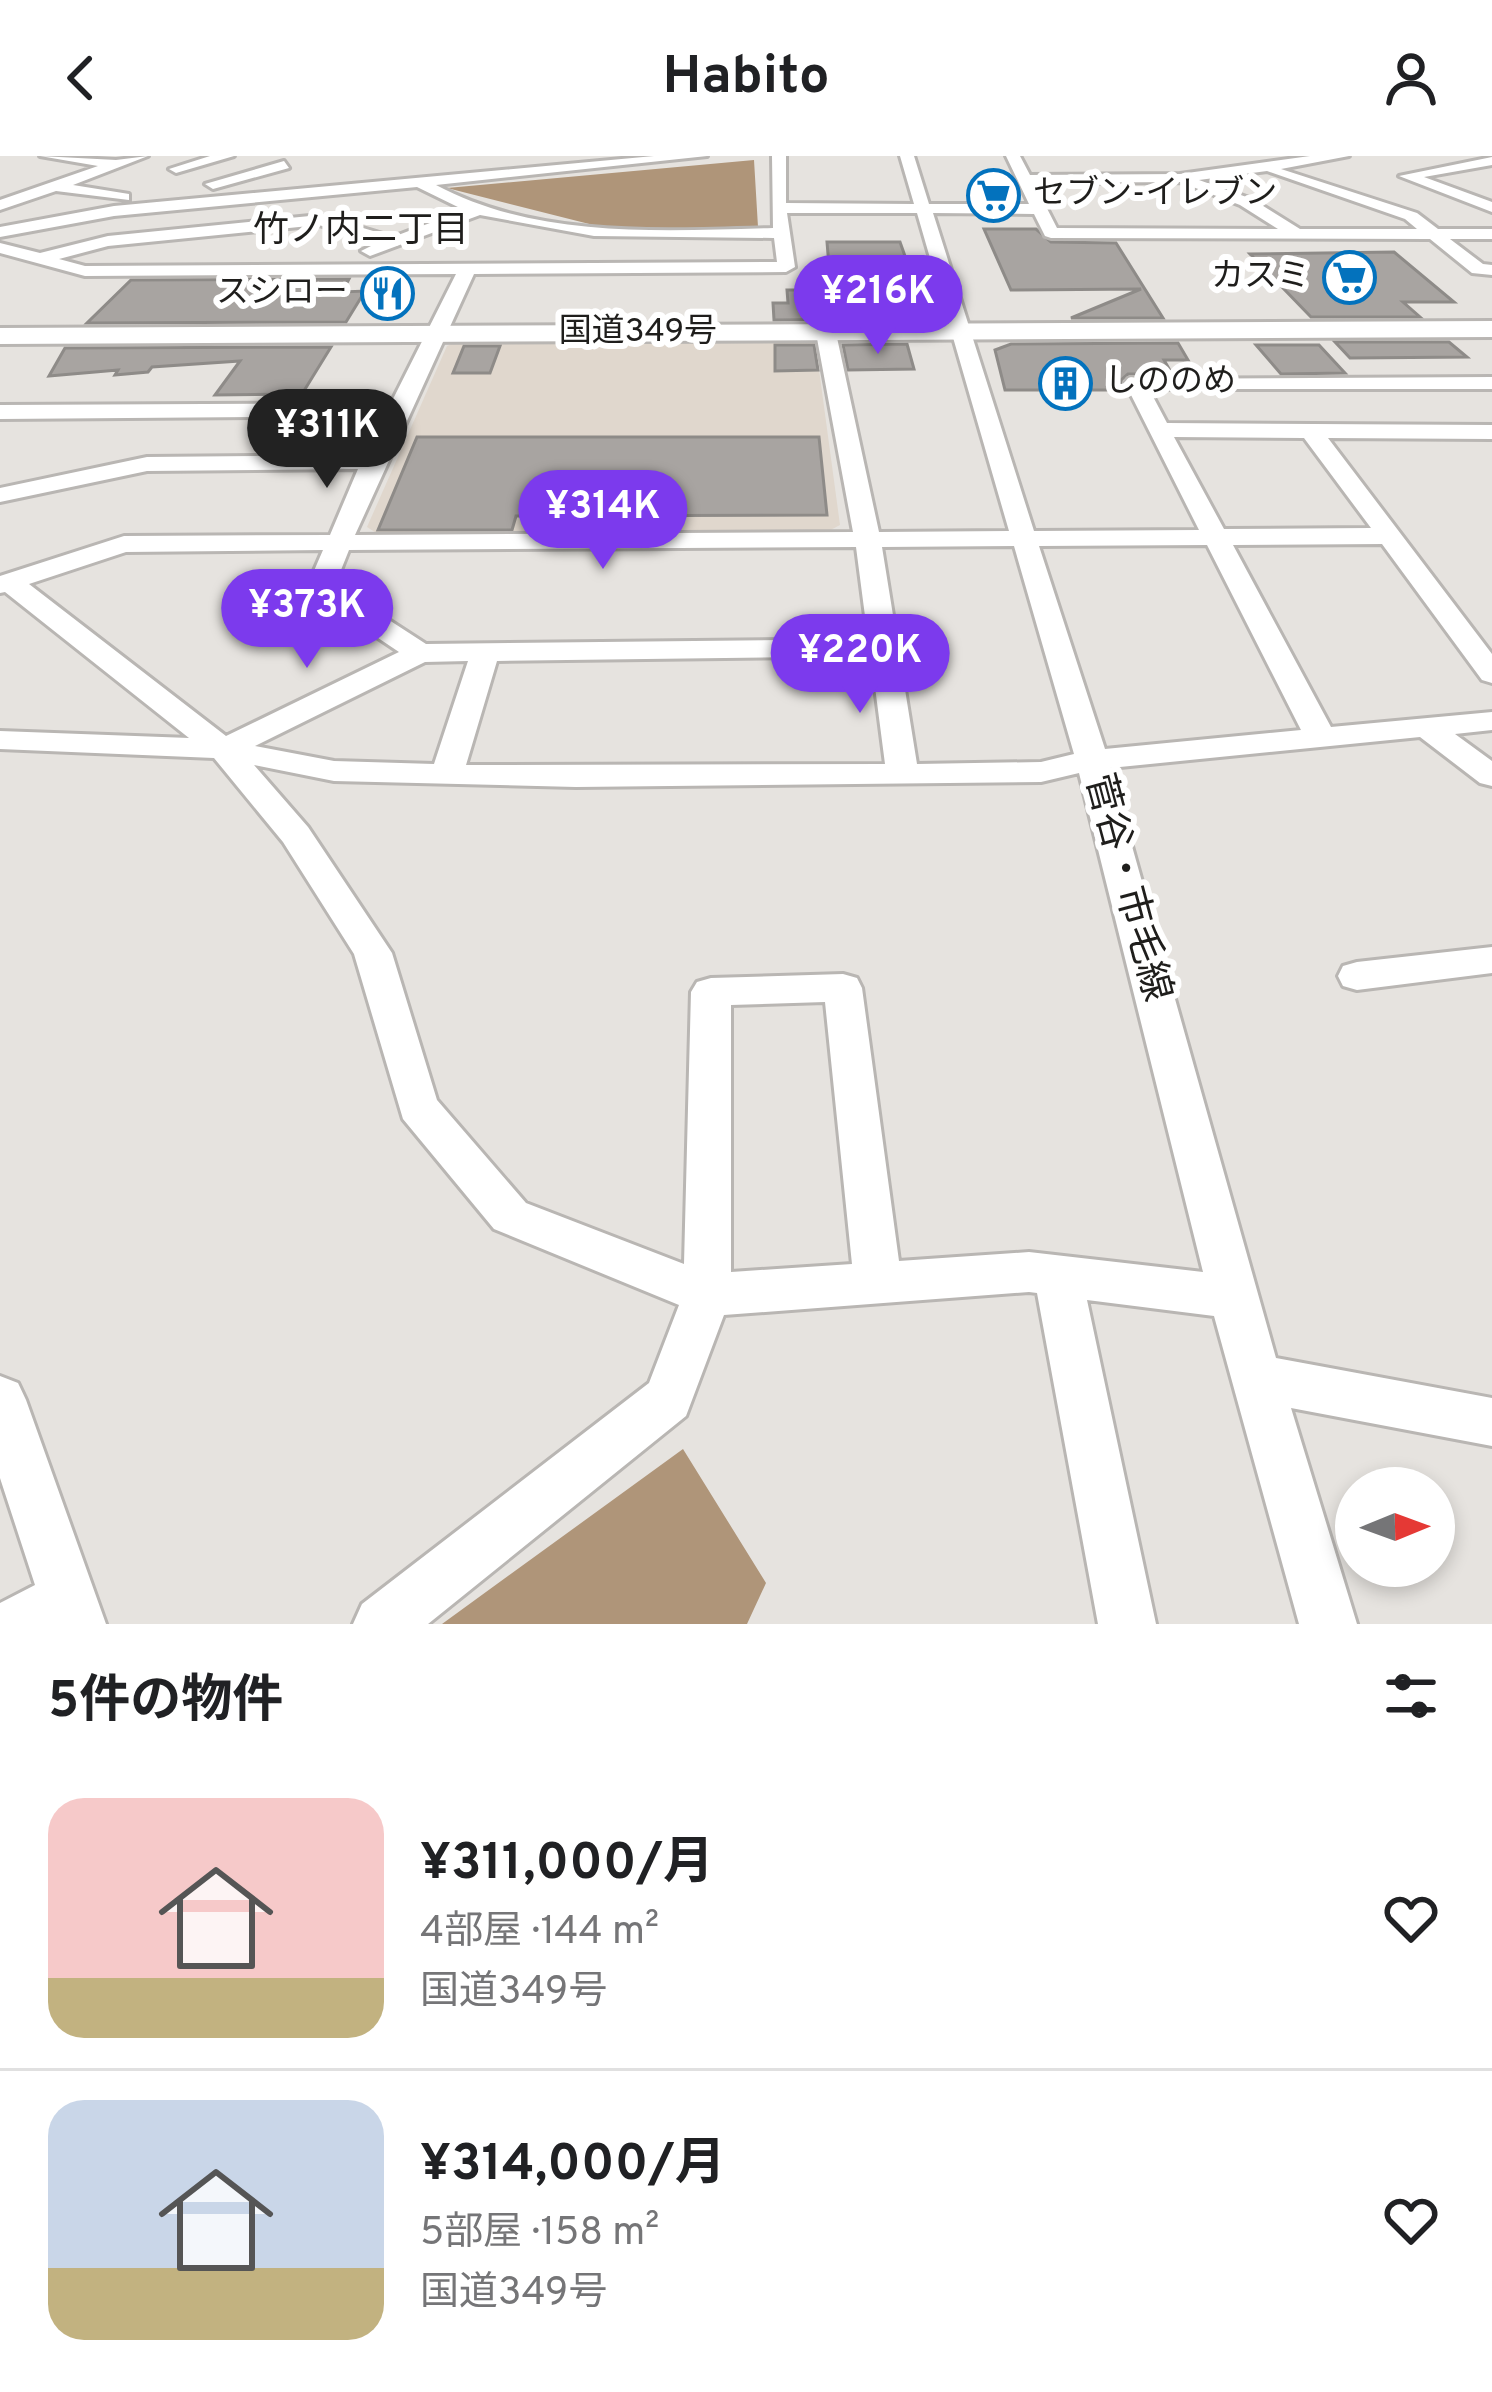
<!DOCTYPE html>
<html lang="ja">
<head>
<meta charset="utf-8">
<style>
	body { margin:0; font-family:Overpass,"Noto Sans JP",sans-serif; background:#f6f6f6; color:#202124; height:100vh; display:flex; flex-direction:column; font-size:45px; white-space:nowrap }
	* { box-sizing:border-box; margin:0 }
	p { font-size:39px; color:#757577 }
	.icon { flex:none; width:66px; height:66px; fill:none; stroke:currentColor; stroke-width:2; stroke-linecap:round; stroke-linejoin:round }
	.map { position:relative; height:1468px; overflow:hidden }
	.details { display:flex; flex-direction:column; background:#fff; flex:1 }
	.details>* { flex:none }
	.needle { width:78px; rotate:89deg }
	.controls { position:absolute; left:1335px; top:1311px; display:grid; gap:24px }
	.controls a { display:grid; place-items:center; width:120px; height:120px; border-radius:50%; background:#fff; box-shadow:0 6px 18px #0003; font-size:60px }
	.price { position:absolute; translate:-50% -102px; padding:0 27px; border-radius:42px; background:#7c3aed; color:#fff; font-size:39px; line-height:78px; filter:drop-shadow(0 3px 6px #0008) }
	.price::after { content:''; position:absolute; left:50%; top:72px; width:36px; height:27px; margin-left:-18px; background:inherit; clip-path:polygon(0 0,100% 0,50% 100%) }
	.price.active { background:#222; color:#fff }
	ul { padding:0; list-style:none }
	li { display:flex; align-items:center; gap:36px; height:300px; padding:0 48px }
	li+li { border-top:3px solid #e0e0e0 }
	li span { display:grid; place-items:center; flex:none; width:336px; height:240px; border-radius:36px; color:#555 }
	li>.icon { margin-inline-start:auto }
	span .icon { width:144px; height:144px; fill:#fffc; stroke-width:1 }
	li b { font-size:51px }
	h2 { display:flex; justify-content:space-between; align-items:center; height:144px; padding:0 48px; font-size:51px }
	header { display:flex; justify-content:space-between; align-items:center; height:156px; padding:0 48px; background:#fff; font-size:54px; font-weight:700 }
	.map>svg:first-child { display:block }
</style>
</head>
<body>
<header><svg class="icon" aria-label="back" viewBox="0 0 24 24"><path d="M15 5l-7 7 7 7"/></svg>Habito<svg class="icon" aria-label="person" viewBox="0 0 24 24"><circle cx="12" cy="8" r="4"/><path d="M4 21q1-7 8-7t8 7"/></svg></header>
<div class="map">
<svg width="1492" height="1468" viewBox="0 0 1492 1468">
	<rect width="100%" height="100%" fill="#e6e3df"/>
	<path fill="#e0d7cd" d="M463 183 815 184 840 369 821 379 384 382 367 371 447 190Z"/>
	<path fill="#af9579" d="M754 4 758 71 613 74 447 32Z
		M683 1293 766 1427 747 1468H442Z"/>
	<path fill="#a8a4a1" stroke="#8e8b88" stroke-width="3" d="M984 73H1036L1051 86 1116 87 1163 162H1071L1141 133 1011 134Z
		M827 86H900L923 151 896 152 899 163 774 164 773 147H788L787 134H831Z
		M1394 96 1454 146H1403L1420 161H1311L1250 98Z
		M349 123 342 136 365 135 346 166 87 167 131 124Z
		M1335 186H1449L1467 201 1350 202Z
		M1178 187 1188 204H1164L1172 218H1128L1121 224 1123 234H1005L995 194 1011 188Z
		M907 188 914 213 848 214 843 189Z
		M775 189H814L818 214 775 215Z
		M1256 189H1319L1345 217 1281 218Z
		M464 190H500L490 217H453Z
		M331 191 302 238 215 239 240 205 152 211 148 216 115 219 118 214 49 220 65 192Z
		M417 281H819L827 359 516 360 512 374H378Z"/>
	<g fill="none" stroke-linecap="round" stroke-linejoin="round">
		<defs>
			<path id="minor" d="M40 0 116 4 148 0 73 29 129 38V44L56 35 0 54V44L98 10Z
				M210 0H234L176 17 169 13Z
				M654 0H707L436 29C537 83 661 75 773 72L772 0H786V47L914 48 900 0H914L929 48H1029L1006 0H1020L1030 19 1180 18 1310 0H1349L1281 13 1417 57 1438 73H1492V83H1450L1483 108 1492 109V119L1472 117 1430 83 1051 82 1045 80 1034 58 933 57 1034 375 1199 374 1125 227 1128 223 1492 221V233H1149L1167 267 1492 269V283L1328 282 1492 498V527L1482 524 1382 388 1233 389 1331 571 1492 556V574L1455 578 1492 605V630L1480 627 1420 581 1110 612 1276 1202 1492 1242V1290L1291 1252 1357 1468H1299L1214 1160 1087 1144 1156 1468H1098L1037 1137 1029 1136 724 1159 686 1260 428 1468H353L362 1448 649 1227 679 1149 494 1073 403 963 354 798 283 686 214 602 0 593V575L189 582 5 436 0 437V420L124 380 330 379 358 313 147 315 0 346V332L147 301 365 299 385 260 0 263V249L391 247 456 118 85 120 0 97V87L40 97 108 80 320 59 393 81 464 54 417 31 114 60 0 81V71L114 50ZM1267 15 1405 63 1417 73H1300L1252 43 1199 24ZM1180 26 1240 49 1278 73 1057 72 1034 27ZM787 57H917L1009 375 879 376 836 177 826 171 816 177 853 376 355 379 474 118 786 116 795 111ZM480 59 594 80 774 82 777 106 85 110 59 103 108 90 319 69 377 87 361 95 370 100ZM1174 281 1304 282 1371 372 1224 373ZM1207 389 1301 574 1105 593 1039 390ZM1014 390 1074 598 1041 606 917 608 882 391ZM856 391 868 483 426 488 335 429 349 394ZM323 394 307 431 311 437 399 496 226 580 29 428 126 396ZM871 500 885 608 466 609 497 505ZM468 505 434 608 334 605 255 590 425 506ZM254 609 334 625 576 631 1041 626 1079 617 1203 1116 1029 1096 899 1105 862 832 857 822 843 818 711 822 697 826 691 836 684 1108 526 1047 437 944 392 797 308 671ZM825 846 852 1108 731 1116V849Z
				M1492 1V9L1424 21 1492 46V56L1399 20Z
				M284 5 289 12 213 33 205 28Z
				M1492 791V817L1357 834 1343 830 1338 820 1343 810 1357 806Z
				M0 1220 18 1227 26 1244 106 1468H0V1447L35 1429 0 1322Z"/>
			<path id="highway" d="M1492 165V181L0 188V172Z"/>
		</defs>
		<use href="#minor" stroke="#b9b6b3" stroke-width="6"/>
		<use href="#highway" stroke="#b9b6b3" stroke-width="6"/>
		<use href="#minor" fill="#fff" fill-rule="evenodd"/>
		<use href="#highway" fill="#fff" fill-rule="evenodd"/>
	</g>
	<defs>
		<symbol id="supermarket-ring" viewBox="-11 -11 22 22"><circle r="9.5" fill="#fff" stroke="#0372bd" stroke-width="1.5"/><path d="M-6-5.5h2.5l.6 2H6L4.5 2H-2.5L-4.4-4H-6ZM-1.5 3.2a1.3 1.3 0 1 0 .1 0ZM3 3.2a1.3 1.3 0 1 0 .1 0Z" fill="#0372bd"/></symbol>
		<symbol id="restaurant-ring" viewBox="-11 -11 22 22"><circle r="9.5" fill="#fff" stroke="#0372bd" stroke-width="1.5"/><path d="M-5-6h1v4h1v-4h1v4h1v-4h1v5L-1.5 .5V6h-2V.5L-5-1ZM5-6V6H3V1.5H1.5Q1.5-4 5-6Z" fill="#0372bd"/></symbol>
		<symbol id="building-ring" viewBox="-11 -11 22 22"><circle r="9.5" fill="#fff" stroke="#0372bd" stroke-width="1.5"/><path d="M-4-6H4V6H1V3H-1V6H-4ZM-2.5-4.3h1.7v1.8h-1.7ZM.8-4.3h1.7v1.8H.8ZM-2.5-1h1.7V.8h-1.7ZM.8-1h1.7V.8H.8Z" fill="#0372bd"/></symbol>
	</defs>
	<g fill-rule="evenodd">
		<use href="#supermarket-ring" x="964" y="10" width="59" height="59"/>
		<use href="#supermarket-ring" x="1320" y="92" width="59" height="59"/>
		<use href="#restaurant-ring" x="358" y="108" width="59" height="59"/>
		<use href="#building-ring" x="1036" y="198" width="59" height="59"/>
	</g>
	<g text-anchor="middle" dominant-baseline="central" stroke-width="12" stroke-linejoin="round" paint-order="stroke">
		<g font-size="33" fill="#1f1e1c" stroke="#fff" text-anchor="start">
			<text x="1033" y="39">セブン-イレブン</text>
			<text x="1310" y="122" text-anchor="end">カスミ</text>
			<text x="348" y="138" text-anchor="end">スシロー</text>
			<text x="1104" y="227">しののめ</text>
		</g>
		<g font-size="33" fill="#1f1e1c" stroke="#fff">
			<text x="638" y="177">国道349号</text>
		</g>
		<g font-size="36" fill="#1f1e1c" stroke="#fff">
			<text x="361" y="76">竹ノ内二丁目</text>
		</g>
		<g font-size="39" fill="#1f1e1c" stroke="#fff">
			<text transform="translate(1126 732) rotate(75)">菅谷・市毛線</text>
		</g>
	</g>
</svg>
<div class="controls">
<a><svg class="needle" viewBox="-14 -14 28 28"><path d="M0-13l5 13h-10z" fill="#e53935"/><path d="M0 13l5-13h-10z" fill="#757577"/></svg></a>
</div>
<b class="price" style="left:878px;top:201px">¥216K</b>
<b class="price active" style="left:327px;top:335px">¥311K</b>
<b class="price" style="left:603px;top:416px">¥314K</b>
<b class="price" style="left:307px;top:515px">¥373K</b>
<b class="price" style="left:860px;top:560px">¥220K</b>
</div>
<section class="details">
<h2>5件の物件<svg class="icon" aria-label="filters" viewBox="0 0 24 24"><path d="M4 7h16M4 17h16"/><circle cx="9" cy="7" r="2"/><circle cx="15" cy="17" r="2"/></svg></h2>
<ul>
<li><span style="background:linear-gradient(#f6c9c9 75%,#c2b280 0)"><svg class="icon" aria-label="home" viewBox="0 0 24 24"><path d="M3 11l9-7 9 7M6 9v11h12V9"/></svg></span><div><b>¥311,000/月</b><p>4部屋 · 144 m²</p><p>国道349号</p></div><svg class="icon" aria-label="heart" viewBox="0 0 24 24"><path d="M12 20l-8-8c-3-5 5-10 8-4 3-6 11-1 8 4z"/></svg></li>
<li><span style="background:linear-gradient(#c9d6e8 70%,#c2b280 0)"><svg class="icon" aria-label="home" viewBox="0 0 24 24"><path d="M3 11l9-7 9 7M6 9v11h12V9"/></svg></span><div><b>¥314,000/月</b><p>5部屋 · 158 m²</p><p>国道349号</p></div><svg class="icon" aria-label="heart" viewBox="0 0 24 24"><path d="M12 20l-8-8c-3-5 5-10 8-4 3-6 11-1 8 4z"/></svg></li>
</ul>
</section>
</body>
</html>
